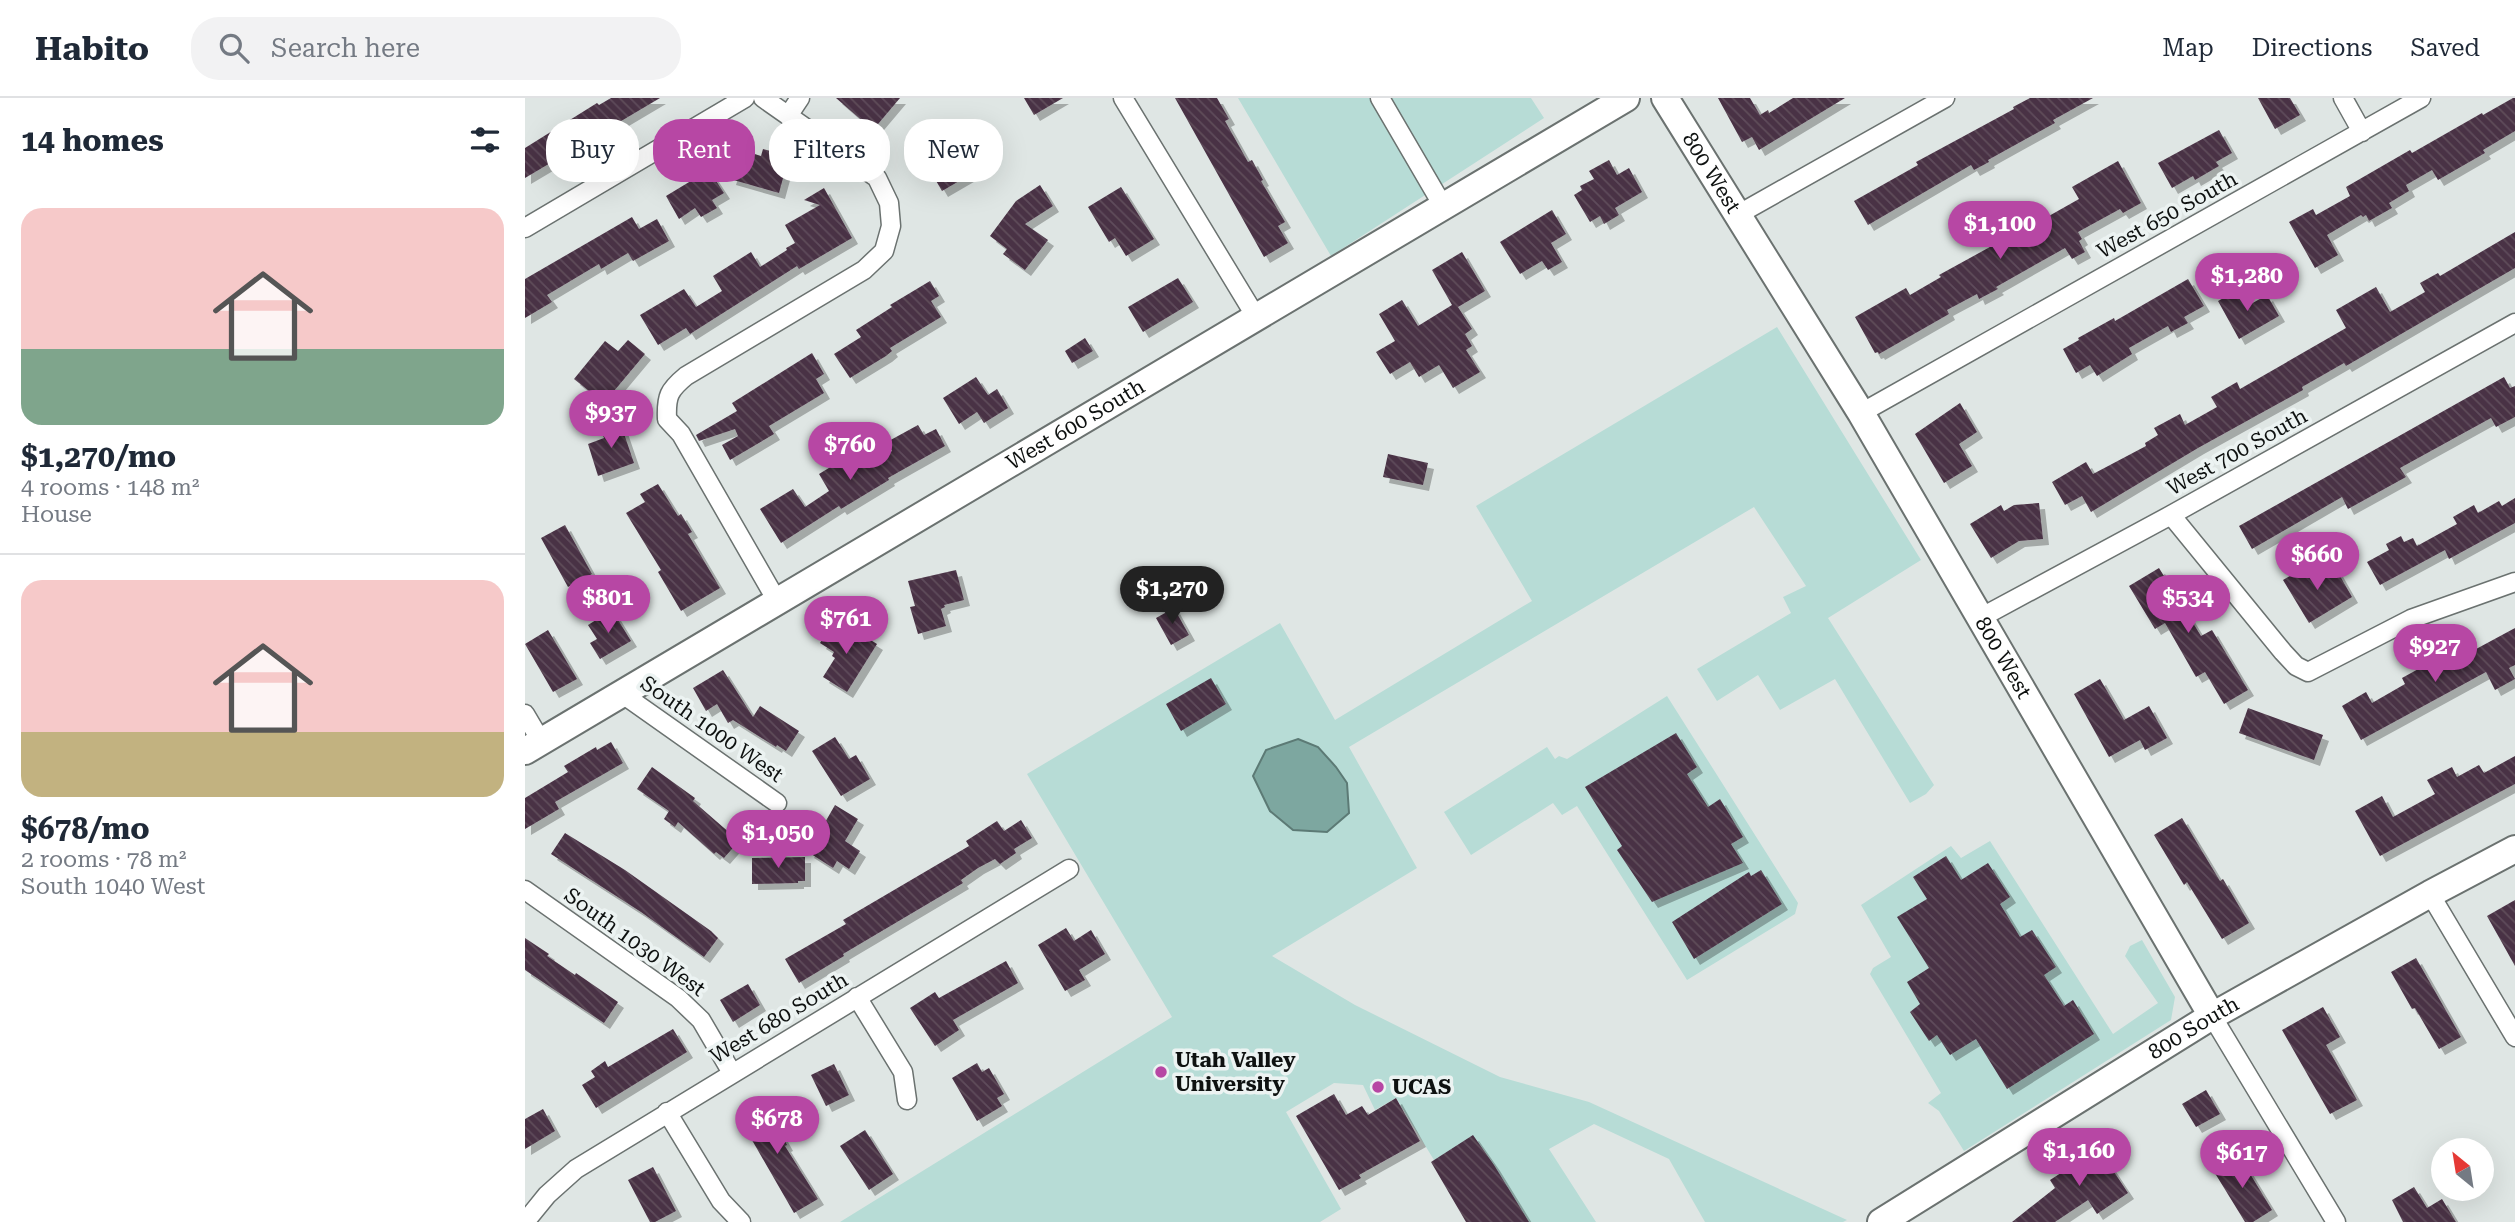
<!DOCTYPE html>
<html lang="en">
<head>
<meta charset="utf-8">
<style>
	body { margin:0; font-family:"Roboto Serif",serif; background:#f2f2f3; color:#1f2937; height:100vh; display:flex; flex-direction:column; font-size:26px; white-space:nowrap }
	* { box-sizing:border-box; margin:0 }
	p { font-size:23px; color:#747a83 }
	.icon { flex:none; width:38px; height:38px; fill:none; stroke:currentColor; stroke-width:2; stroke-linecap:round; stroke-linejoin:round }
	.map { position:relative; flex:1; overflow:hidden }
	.details { display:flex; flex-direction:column; background:#fff; width:525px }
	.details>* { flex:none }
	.hud { position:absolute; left:21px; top:21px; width:665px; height:63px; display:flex; gap:14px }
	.needle { width:46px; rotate:330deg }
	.tools { position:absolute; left:1906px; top:1040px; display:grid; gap:14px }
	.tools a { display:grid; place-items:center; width:63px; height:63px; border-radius:50%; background:#fff; box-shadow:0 7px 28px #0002; font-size:35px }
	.price { position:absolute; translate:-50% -60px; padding:0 16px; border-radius:24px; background:#b747a4; color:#fff; font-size:23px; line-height:46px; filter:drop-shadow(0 2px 4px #0008) }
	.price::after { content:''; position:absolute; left:50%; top:42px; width:21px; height:16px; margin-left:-10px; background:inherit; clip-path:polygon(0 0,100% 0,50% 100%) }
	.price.active { background:#222; color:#fff }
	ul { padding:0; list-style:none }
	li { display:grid; align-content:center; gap:14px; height:371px; padding:0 21px }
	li+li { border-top:2px solid #e0e1e3 }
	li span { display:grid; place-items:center; height:217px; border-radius:21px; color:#555 }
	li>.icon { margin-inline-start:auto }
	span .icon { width:126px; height:126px; fill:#fffc; stroke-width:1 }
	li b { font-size:30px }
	h2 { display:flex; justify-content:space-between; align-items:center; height:84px; padding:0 21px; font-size:30px }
	.tag { padding:0 24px; border-radius:28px; background:#fff; box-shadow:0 7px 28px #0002; font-size:24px; line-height:63px }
	.tag.active { background:#b747a4; color:#fff }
	header { display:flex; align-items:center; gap:42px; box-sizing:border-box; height:98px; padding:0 35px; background:#fff; border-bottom:2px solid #e0e1e3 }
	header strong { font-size:33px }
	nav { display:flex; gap:38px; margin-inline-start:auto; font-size:24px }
	.search { width:490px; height:63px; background:#f2f2f3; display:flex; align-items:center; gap:18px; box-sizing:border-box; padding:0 24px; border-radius:28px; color:#747a83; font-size:26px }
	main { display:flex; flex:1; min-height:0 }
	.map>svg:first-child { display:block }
</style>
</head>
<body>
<header>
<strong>Habito</strong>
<div class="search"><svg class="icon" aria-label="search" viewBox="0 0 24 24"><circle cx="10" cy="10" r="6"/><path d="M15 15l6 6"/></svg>Search here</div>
<nav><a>Map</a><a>Directions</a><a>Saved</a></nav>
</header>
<main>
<section class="details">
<h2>14 homes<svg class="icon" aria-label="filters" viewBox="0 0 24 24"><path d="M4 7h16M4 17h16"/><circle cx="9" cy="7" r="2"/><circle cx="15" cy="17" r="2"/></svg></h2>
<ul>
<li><span style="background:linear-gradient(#f6c9c9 65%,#7fa58c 0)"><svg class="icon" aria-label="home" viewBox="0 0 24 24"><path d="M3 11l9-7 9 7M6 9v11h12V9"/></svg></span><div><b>$1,270/mo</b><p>4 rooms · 148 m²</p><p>House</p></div></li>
<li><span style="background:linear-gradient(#f6c9c9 70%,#c2b280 0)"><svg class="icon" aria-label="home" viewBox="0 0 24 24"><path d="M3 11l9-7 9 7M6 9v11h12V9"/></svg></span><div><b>$678/mo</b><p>2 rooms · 78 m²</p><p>South 1040 West</p></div></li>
</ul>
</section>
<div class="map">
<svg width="1990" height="1124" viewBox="0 0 1990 1124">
	<defs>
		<pattern id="building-back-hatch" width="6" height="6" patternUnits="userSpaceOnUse" patternTransform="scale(1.75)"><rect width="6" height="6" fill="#493144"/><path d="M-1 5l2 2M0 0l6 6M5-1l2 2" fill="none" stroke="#5f4c5b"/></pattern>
		<filter id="shadow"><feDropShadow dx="6" dy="6" stdDeviation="0" flood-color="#0004"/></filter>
	</defs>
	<rect width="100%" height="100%" fill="#dfe6e4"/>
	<path fill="#b7dcd6" d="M713 0H1006L1019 20 806 158Z
		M1252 229 1396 462 1303 520 1409 687 1401 696 1385 705 1310 581 1255 612 1233 577 1192 603 1172 571 1266 515 1258 499 1281 488 1229 409 824 649 892 770 747 858 830 907 975 979 1064 1004 1322 1122 1318 1124H1180L1144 1061 1069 1026 1024 1051 1071 1124H1003L909 1062 871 1000 850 1012 838 987 809 985 761 1014 816 1111 795 1124H315L647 919 502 676 755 525 810 622 1007 503 951 408Z
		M1142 598 1273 805 1270 816 1162 882 1052 708 1037 717 1028 705 946 757 919 714 1022 649 1030 661 1034 658 1042 661Z
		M1465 743 1588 936 1633 905 1600 858 1605 848 1617 842 1650 899 1646 922 1439 1053 1414 1013 1403 1005 1416 995 1345 876 1348 870 1366 859 1336 807 1426 748 1436 760Z"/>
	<path fill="#7da7a0" stroke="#5c7a75" stroke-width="2" d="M773 641 793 649 811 669 822 685 824 715 802 734 768 732 745 713 728 678 741 652Z"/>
	<path fill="url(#building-back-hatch)" filter="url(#shadow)" d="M86 0H135L0 80V50L72 5 74 7Z
		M311 0H375L348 32Z
		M499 0H538L509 17Z
		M650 0H692L704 21 700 23 723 64 727 62 738 82 736 83 760 124 753 128 763 145 739 159Z
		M1193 0H1225L1235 17 1243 12 1244 15 1268 0H1320L1234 52 1227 39 1217 44Z
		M1505 0H1568L1528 22 1530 25 1463 62 1464 64 1449 72 1446 67 1343 127 1329 103 1393 67 1391 64 1489 11 1488 9Z
		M1733 0H1765L1775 17 1750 31Z
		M1988 0H1990V33L1958 52 1960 55 1913 82 1907 72 1881 87 1884 93 1864 105 1867 110 1844 123 1841 117 1838 119 1836 117 1802 137 1813 157 1790 170 1764 124 1788 111 1791 117 1825 98 1821 89 1885 52 1887 55 1957 15 1958 17Z
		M1694 32 1707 55 1691 64 1694 68 1670 82 1668 78 1647 90 1633 65Z
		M399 36 406 48 426 36 448 75 417 93 403 69 395 74 379 48Z
		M214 51 236 58 238 51 264 58 254 95 205 81Z
		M1084 62 1092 77 1104 70 1117 94 1090 110 1094 117 1079 126 1075 118 1065 124 1049 97 1057 92 1055 88 1069 81 1064 73Z
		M1593 63 1616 105 1598 115 1595 111 1553 134 1557 141 1554 143 1560 154 1547 161 1540 150 1471 189 1473 191 1454 201 1452 196 1422 212 1424 216 1354 256 1353 254 1350 255 1330 219 1381 190 1385 197 1416 179 1414 177 1474 144 1472 140 1491 129 1494 135 1554 101 1547 89Z
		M184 72 199 95 187 102 192 110 176 119 170 110 154 121 141 98Z
		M515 87 528 108 500 126 523 142 500 172 478 156 482 151 465 138 491 103Z
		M596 89 629 141 601 158 590 140 584 144 563 109Z
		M299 90 327 140 274 171 272 168 165 236 161 230 133 247 115 217 159 191 171 209 197 193 188 178 226 154 235 169 262 152 261 150 270 145 260 127 295 107 279 102Z
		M1027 112 1041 136 1026 145 1037 164 1023 172 1017 163 995 176 975 144Z
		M107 119 114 131 132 121 144 143 108 163 103 155 76 171 74 166 22 197 27 204 0 220V181Z
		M1990 134V170L1821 268 1819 265 1777 289 1778 292 1673 350 1566 414 1557 398 1540 407 1527 384 1561 364 1568 376 1621 348 1620 345 1633 337 1629 330 1655 316 1660 327 1692 309 1686 299 1712 284 1715 291 1821 230 1811 212 1851 189 1865 214 1900 194 1895 185 1913 175 1915 178Z
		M937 154 960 193 933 209 947 231 940 236 947 248 941 252 955 274 928 290 914 267 894 279 885 264 865 276 851 254 870 243 854 216 877 202 893 228 927 207 907 172Z
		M653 180 668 204 618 234 603 209Z
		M1663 181 1679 208 1659 219 1663 225 1646 234 1643 228 1604 250 1607 256 1572 278 1565 267 1551 275 1538 251 1554 242 1553 240 1589 220 1590 223Z
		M405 183 414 198 406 203 416 219 365 250 367 253 361 258 325 280 309 256 336 239 331 232 367 209 365 207Z
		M1715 191 1724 207 1742 197 1754 218 1714 241 1693 203Z
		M560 240 568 253 547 265 540 253Z
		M103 242 120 256 79 305 49 281 80 243 93 253Z
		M287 255 299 276 291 281 299 295 244 328 249 336 205 362 197 347 213 338 210 331 174 343 171 337 212 313 207 305Z
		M451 279 463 297 472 291 483 310 459 325 452 314 434 326 418 300Z
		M1979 279 1985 290 1990 288V319L1971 329 1966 320 1875 370 1881 379 1823 411 1817 399 1727 451 1714 428Z
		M1435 305 1452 334 1434 346 1447 368 1419 385 1390 336Z
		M95 324 109 365 73 378 63 346 79 340 76 331Z
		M393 327 399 337 411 331 420 348 363 380 364 382 316 411 314 408 256 445 235 411 268 391 280 409 304 393 294 376 335 351 344 368 367 353 362 344Z
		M863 356 903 365 898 387 858 379Z
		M133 386 153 418 156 416 167 434 163 436 195 490 156 513 133 474 136 472 101 415 120 404 115 396Z
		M1990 400V425L1924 461 1920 452 1855 487 1842 464 1864 452 1861 446 1876 438 1879 444 1888 440 1892 448 1932 426 1928 419 1949 407 1953 415 1974 403 1977 408Z
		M1514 405 1518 441 1494 443 1466 460 1445 426 1476 407 1479 413 1489 407Z
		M40 427 67 476 43 489 16 440Z
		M1782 468 1791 482 1811 471 1827 499 1784 525 1758 482Z
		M1634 470 1676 538 1687 532 1723 592 1699 606 1680 574 1671 579 1640 525 1630 531 1604 488Z
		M431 472 439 502 419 507 420 509 416 511 421 528 393 536 385 509 390 508 383 483Z
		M649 510 664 537 646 547 631 520Z
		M87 512 106 543 75 561 65 545 72 541 63 527Z
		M307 526 324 536 328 531 352 546 322 594 298 579 310 560 307 558 309 554 295 545Z
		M1990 530V567L1984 570 1990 581 1970 592 1961 574 1836 642 1817 608 1841 594 1847 605 1880 586 1877 580 1935 548 1940 557Z
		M23 532 52 581 28 594 0 546Z
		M198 572 228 619 235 608 274 633 261 653 252 647 251 649 208 622 203 625 192 606 181 613 168 590Z
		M686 580 701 606 656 633 641 606Z
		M1575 581 1599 622 1624 608 1642 640 1620 652 1615 642 1584 659 1549 596Z
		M1723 610 1798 637 1789 662 1714 635Z
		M1151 635 1172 669 1162 676 1183 709 1195 701 1218 739 1206 746 1218 765 1127 804 1092 752 1097 748 1060 689Z
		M310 639 324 661 331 657 345 681 316 698 287 653Z
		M86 644 98 665 30 704 34 711 0 731V700L43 674 39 668 71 649 72 652Z
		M1990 658V686L1855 758 1830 713 1857 698 1868 719 1910 696 1902 682 1927 669 1932 679 1954 667 1959 675Z
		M127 669 170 700 168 703 214 743 199 760 191 754 189 756 153 724 150 729 139 721 144 713 112 691Z
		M310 707 333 721 320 743 335 753 324 771 312 763 308 770 283 754Z
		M1657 720 1695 783 1698 781 1724 825 1697 841 1662 784 1659 787 1629 737Z
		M496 722 507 740 489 751 491 755 475 766 470 761 453 770 436 782 438 785 318 856 319 858 274 885 260 861 321 826 318 822 444 748 441 743 472 723 479 733Z
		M40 735 100 772 186 833 193 840 179 859 116 814 26 756Z
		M1421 758 1436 782 1463 765 1485 799 1475 806 1495 839 1507 832 1531 869 1519 877 1539 908 1548 902 1569 936 1482 991 1451 941 1425 957 1412 937 1404 943 1385 914 1395 906 1382 884 1404 870 1372 819 1402 801 1388 779Z
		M280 759V783H273V785L227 786V760Z
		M1236 772 1257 806 1169 861 1147 824 1224 774 1226 778Z
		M1990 802V868L1962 818Z
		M541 830 549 843 566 832 580 856 554 872 560 882 540 893 513 847Z
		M0 840 24 856 22 858 50 877 51 875 93 904 79 925 0 872Z
		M1891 860 1936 939 1914 951 1890 910 1887 911 1866 874Z
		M481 863 493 885 428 922 434 932 410 948 385 910 410 894 414 900Z
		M223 886 235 907 208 924 195 902Z
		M1798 909 1815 939 1801 947 1832 1002 1805 1016 1757 932Z
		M148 931 162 954 71 1010 57 987 70 979 66 973 80 963 83 969Z
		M452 965 457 974 464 970 479 996 472 1000 477 1008 452 1023 427 980Z
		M309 966 324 997 301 1008 286 977Z
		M1681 992 1695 1016 1671 1029 1657 1006Z
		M809 996 821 1017 837 1008 843 1017 871 1000 895 1043 834 1077 836 1080 814 1092 771 1018Z
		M237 1002 262 1047 260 1048 293 1101 269 1115 212 1016Z
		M18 1011 30 1033 0 1051V1021Z
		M340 1032 368 1076 344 1092 315 1048Z
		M948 1037 969 1067 1004 1124H941L906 1064Z
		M1568 1042 1603 1095 1572 1116 1563 1102 1530 1124H1487L1530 1090 1525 1082 1553 1064 1547 1056Z
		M1713 1056 1747 1112 1728 1124H1720L1688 1072Z
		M128 1069 151 1113 130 1124H125L103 1082Z
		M1889 1089 1902 1110 1917 1101 1931 1124H1878L1867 1102Z"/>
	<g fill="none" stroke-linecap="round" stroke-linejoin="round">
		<defs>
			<path id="street" d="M238 0 352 80 364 105 366 128 359 153 339 172 161 278C144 292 141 298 142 321L156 336 252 503
				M598 0 731 219
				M855 0 918 108
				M1818 0 1837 34
				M263 18 275 0
				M1214 116 1420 0
				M0 130 220 0
				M1336 315 1896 0
				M1646 417 1758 554 1771 568 1783 574 1886 521 1990 484
				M1455 520 1646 417 1990 225
				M96 595 252 705
				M0 616 16 643
				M0 792 153 900 176 922 207 975
				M1905 796 1990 939
				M332 899 378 974 382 1002
				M1687 918 1811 1124
				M142 1014 196 1103 216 1124
				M0 1124 22 1097 51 1071 544 771"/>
			<g id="secondary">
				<path id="s1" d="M1140 0 1336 315 1687 918"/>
				<path id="s2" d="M0 653 1101 0"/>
				<path id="s3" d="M1356 1124 1687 918 1905 796 1990 751"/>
			</g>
		</defs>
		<use href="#street" stroke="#6b7270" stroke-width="21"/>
		<use href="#secondary" stroke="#6b7270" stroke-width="30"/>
		<use href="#street" stroke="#fff" stroke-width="18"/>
		<use href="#secondary" stroke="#fff" stroke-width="26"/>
	</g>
	<g fill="#b747a4" stroke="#ecf3f2" stroke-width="2.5">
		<circle cx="636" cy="974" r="7"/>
		<circle cx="853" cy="989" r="7"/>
	</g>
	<g text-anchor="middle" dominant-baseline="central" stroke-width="7" stroke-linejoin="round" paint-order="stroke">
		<g font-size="21" fill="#0e1110" stroke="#ecf3f2">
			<text stroke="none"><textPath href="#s1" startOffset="88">800 West</textPath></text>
			<text transform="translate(1642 117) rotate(-29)">West 650 South</text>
			<text stroke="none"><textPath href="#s2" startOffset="640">West 600 South</textPath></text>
			<text transform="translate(1712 354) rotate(-29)">West 700 South</text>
			<text stroke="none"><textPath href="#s1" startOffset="654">800 West</textPath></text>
			<text transform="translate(187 631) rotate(35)">South 1000 West</text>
			<text transform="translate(110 844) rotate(36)">South 1030 West</text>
			<text transform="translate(254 920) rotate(-31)">West 680 South</text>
			<text stroke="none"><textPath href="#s3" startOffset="368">800 South</textPath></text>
		</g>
		<g font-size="21" font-weight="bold" fill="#0e1110" stroke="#ecf3f2" text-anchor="start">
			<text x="650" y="962">Utah Valley<tspan x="650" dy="24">University</tspan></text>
			<text x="867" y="989">UCAS</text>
		</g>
	</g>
</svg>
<div class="tools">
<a><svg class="needle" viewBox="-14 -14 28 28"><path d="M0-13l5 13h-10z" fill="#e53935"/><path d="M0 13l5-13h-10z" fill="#747a83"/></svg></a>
</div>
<b class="price" style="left:1475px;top:163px">$1,100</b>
<b class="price" style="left:1722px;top:215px">$1,280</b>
<b class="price" style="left:86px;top:352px">$937</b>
<b class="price" style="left:325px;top:384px">$760</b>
<b class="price" style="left:1792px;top:494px">$660</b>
<b class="price active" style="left:647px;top:528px">$1,270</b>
<b class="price" style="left:83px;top:537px">$801</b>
<b class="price" style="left:1663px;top:537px">$534</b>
<b class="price" style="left:321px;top:558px">$761</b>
<b class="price" style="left:1910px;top:586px">$927</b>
<b class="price" style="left:253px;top:772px">$1,050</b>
<b class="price" style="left:252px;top:1058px">$678</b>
<b class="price" style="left:1554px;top:1090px">$1,160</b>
<b class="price" style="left:1717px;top:1092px">$617</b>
<div class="hud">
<a class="tag">Buy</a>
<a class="tag active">Rent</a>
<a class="tag">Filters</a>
<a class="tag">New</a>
</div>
</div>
</main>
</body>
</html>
